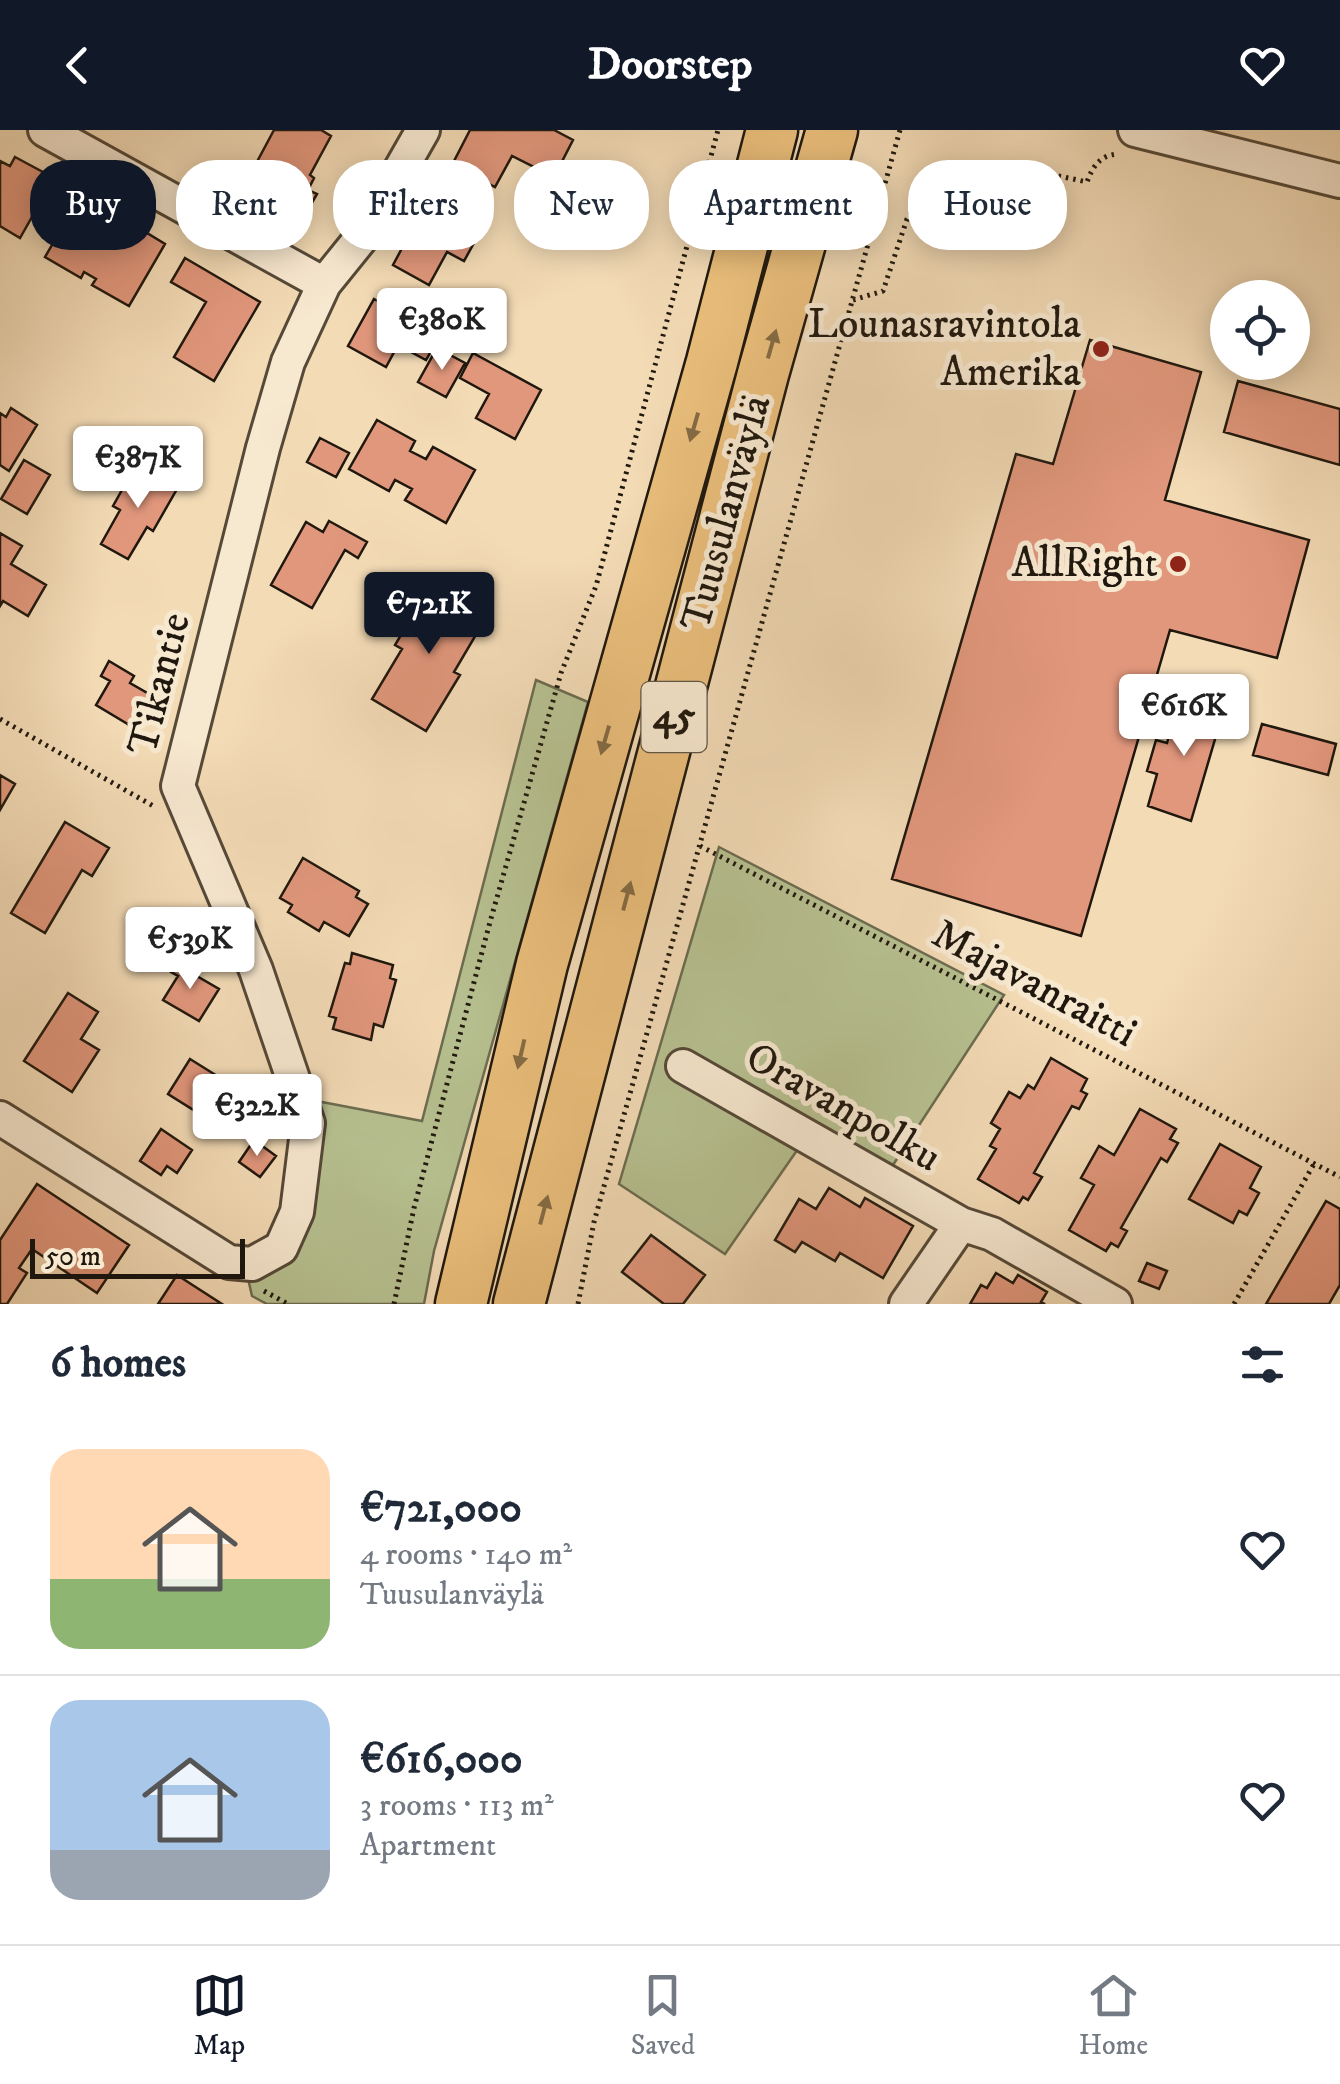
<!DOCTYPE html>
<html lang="en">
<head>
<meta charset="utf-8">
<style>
	body { margin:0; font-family:"IM FELL DW Pica",serif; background:#f6f6f7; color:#1f2937; height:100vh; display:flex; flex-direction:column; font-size:38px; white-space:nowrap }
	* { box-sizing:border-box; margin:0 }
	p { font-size:32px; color:#747a83 }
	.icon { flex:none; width:55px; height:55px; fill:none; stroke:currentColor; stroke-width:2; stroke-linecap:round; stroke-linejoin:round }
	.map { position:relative; height:1174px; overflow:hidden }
	.drawer { display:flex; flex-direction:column; background:#fff; flex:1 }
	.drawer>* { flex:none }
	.hud { position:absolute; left:30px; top:30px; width:1280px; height:90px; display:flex; gap:20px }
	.tools { position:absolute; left:1210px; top:150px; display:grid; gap:20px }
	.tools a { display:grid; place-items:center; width:100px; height:100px; border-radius:50%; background:#fff; box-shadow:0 5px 25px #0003; font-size:50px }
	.scale { position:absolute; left:30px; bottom:25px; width:215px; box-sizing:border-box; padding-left:10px; border:5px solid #20180e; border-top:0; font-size:28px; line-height:35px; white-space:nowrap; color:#20180e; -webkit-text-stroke:8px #f7e8d0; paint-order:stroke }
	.price { position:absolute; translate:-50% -85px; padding:0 22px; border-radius:10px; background:#fff; color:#222; font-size:32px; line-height:65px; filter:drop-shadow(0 2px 5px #0008) }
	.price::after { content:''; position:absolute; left:50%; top:60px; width:30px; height:22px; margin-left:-15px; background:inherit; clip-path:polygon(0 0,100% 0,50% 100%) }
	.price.active { background:#111827; color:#fff }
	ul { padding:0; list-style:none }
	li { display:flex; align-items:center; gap:30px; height:250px; padding:0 50px }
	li+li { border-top:2px solid #e0e1e3 }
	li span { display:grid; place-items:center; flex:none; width:280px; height:200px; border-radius:30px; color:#555 }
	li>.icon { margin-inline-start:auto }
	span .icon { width:120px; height:120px; fill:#fffc; stroke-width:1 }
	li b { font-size:42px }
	h2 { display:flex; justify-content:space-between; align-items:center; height:120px; padding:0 50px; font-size:42px }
	.pill { padding:0 35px; border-radius:40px; background:#fff; box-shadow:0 5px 25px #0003; font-size:35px; line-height:90px }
	.pill.active { background:#111827; color:#fff }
	header { display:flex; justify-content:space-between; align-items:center; height:130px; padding:0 50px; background:#111827; color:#fff; font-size:45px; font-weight:700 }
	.dock { display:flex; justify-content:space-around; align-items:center; height:140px; border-top:2px solid #e0e1e3; background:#fff; font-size:28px; color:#747a83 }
	.dock a { display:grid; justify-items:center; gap:5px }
	.dock .active { color:#111827 }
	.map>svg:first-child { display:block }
</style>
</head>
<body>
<header><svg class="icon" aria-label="back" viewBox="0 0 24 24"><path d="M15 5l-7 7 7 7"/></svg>Doorstep<svg class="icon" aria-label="heart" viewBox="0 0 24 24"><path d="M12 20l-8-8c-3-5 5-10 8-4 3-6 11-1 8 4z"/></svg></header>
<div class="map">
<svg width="1340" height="1174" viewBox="0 0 1340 1174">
	<rect width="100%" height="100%" fill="#f3dbb6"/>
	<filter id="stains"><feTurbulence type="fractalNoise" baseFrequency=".002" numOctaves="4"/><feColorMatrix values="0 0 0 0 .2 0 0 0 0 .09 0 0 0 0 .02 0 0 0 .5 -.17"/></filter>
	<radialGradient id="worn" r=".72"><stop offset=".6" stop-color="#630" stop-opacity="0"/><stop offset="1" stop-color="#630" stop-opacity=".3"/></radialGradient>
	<path fill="#b7c191" stroke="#6c6c50" stroke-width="2.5" d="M536 550 588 572 434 1121 424 1174H267L252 1166 247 1144 285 1122 306 969 422 991Z
		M719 717 1004 865 893 1035 816 993 725 1124 619 1054Z"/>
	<path fill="#e1977c" stroke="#20180e" stroke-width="2.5" d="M274 0H321L331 6 310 45 314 48 308 60 317 64 310 76 297 69 290 81 244 56Z
		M470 0H554L573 10 554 47 512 26 495 57 452 35Z
		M15 27 54 48 20 108 0 96V31L10 36Z
		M431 64 485 93 464 131 447 122 429 155 393 135Z
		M80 67 114 87 108 97 122 105 129 92 165 114 129 176 92 155 96 149 84 142 81 148 45 127Z
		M185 128 260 172 214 251 174 227 206 172 171 152Z
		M374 169 440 205 426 230 398 215 386 237 348 216Z
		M1090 210 1201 242 1165 370 1309 410 1277 528 1170 500 1081 806 892 749 1016 324 1053 334Z
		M437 218 465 233 446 267 418 252Z
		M473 223 541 260 515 309 476 288 489 264 460 248Z
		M1238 251 1340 279V335L1224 302Z
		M11 278 37 295 9 341 0 335V283L6 287Z
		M377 290 415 311 410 321 426 329 433 317 475 340 446 393 405 370 412 359 395 350 389 361 349 339Z
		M320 308 349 323 336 347 307 332Z
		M24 330 50 345 27 384 1 369Z
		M136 335 177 359 153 401 147 397 128 429 101 414 120 380 113 376Z
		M329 391 367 412 358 428 345 420 312 478 271 455 306 392 323 402Z
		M0 403 22 416 11 434 46 455 28 486 3 471 0 476Z
		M432 453 487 486 454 542 460 545 426 601 372 569 402 519 395 515Z
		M109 531 134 546 130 553 149 564 131 596 96 575 110 551 101 546Z
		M1179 569 1223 582 1191 691 1148 676 1157 644 1147 641 1156 610 1167 613Z
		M1262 594 1336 614 1328 645 1253 625Z
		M0 645 15 654 0 680Z
		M65 692 109 718 92 746 82 740 45 803 11 783Z
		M303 728 359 761 356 767 368 774 349 806 324 792 319 801 288 782 292 775 280 768Z
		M352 823 393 835 390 848 396 850 383 897 374 894 371 910 333 899 336 888 329 886 345 833 350 834Z
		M180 828 193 836 190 842 219 859 199 891 163 870 178 846 171 842Z
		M68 863 98 882 81 909 99 920 72 962 24 931Z
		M1051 928 1087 949 1081 961 1087 964 1079 979 1072 976 1034 1043 1042 1047 1028 1070 1023 1067 1019 1073 978 1049 996 1019 990 1016 1000 999 991 993 1009 962 1020 968 1028 955 1034 959Z
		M190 929 249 966 227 1001 168 964Z
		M1140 979 1176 999 1170 1009 1178 1013 1167 1032 1161 1028 1121 1098 1127 1101 1118 1117 1111 1113 1106 1121 1069 1100 1094 1055 1081 1048 1099 1016 1114 1025Z
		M161 999 192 1020 177 1043 167 1036 161 1045 140 1031Z
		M254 1010 276 1026 260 1047 239 1032Z
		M1220 1014 1261 1037 1250 1058 1259 1063 1247 1085 1239 1081 1233 1093 1189 1069Z
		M37 1054 129 1115 97 1163 32 1119 19 1138 27 1143 7 1174H0V1110Z
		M829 1058 860 1077 865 1068 913 1096 883 1148 840 1123 835 1131 802 1112 795 1122 775 1110 799 1069 816 1079Z
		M1326 1071 1340 1079V1155L1329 1174H1266Z
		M651 1105 705 1145 683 1174H664L622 1142Z
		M1147 1133 1167 1141 1159 1159 1139 1151Z
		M996 1143 1013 1153 1018 1145 1047 1162 1041 1172 1045 1174H970L981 1155 987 1158Z
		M177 1145 222 1174H158Z"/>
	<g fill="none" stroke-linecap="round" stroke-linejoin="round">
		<defs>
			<path id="street" d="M45 0 324 154
				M1135 0 1340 51
				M683 936 961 1094
				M0 988 229 1132 252 1134 281 1118 297 1082 308 993 256 840 178 656 263 318 288 232 324 154 362 107 423 0
				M906 1174 961 1094 992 1104 1115 1174"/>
			<path id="primary" d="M461 1174 542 834 712 232 772 0
				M519 1174 763 244 832 0"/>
		</defs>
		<use href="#street" stroke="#554938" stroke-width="38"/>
		<use href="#primary" stroke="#20180e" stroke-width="55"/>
		<path stroke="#20180e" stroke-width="5" stroke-dasharray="2.5 5" stroke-linecap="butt" d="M853 170 883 161 907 89 916 76 930 74 1020 96 1031 40 1087 52C1093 36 1100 25 1118 24
			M0 589 155 677
			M700 716 1340 1047
			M264 1161 288 1174
			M394 1174 414 1078 490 792 561 543 596 456 718 0
			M578 1174 594 1092 900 0
			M1234 1174 1314 1034"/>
		<use href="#street" stroke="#f7e8d0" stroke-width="32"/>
		<use href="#primary" stroke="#eabe7b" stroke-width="50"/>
	</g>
	<defs><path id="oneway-solid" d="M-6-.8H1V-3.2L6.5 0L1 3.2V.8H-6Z" transform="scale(2.5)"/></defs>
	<g fill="#856b44">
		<use href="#oneway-solid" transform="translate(772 214) rotate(-74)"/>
		<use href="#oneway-solid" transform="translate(694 297) rotate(106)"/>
		<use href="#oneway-solid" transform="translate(605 610) rotate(106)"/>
		<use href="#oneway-solid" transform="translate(627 766) rotate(-75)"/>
		<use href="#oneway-solid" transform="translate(521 924) rotate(103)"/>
		<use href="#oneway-solid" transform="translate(544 1080) rotate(-75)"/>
	</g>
	<g fill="#8f2418" stroke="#f7e8d0" stroke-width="4">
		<circle cx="1101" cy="219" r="10"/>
		<circle cx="1178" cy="434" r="10"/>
	</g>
	<g text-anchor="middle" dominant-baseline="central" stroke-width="10" stroke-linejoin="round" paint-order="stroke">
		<rect fill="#f7e8d0" stroke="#605648" stroke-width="2.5" x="641.5" y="552" width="65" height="70" rx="8"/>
		<g font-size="40" font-weight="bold" fill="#20180e">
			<text x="674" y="587">45</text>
		</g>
		<g font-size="42" fill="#20180e" stroke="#f7e8d0" text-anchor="end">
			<text x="1081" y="195">Lounasravintola<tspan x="1081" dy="48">Amerika</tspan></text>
			<text x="1158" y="434">AllRight</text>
		</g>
		<g font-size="42" fill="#20180e" stroke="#f7e8d0">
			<text transform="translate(727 383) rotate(-75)">Tuusulanväylä</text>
			<text transform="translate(160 554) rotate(-76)">Tikantie</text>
			<text transform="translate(1034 854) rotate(28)">Majavanraitti</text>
			<text transform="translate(843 978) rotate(30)">Oravanpolku</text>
		</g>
	</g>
	<rect width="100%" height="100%" filter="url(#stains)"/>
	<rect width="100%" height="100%" fill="url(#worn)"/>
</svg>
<div class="tools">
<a><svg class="icon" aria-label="locate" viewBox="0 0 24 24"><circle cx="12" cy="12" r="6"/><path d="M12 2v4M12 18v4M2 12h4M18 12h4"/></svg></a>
</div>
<div class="scale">50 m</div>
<b class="price" style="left:442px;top:243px">€380K</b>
<b class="price" style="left:138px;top:381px">€387K</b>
<b class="price active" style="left:429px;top:527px">€721K</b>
<b class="price" style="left:1184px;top:629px">€616K</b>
<b class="price" style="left:190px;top:862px">€539K</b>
<b class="price" style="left:257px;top:1029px">€322K</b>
<div class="hud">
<a class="pill active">Buy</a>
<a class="pill">Rent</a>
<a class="pill">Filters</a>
<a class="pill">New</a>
<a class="pill">Apartment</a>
<a class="pill">House</a>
</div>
</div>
<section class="drawer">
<h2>6 homes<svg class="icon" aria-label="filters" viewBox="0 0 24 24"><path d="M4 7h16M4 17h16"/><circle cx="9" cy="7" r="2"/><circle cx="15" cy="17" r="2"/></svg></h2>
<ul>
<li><span style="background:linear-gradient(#ffd9b3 65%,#8fb573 0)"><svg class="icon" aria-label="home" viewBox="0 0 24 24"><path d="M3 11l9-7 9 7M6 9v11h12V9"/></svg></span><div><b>€721,000</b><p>4 rooms · 140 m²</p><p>Tuusulanväylä</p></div><svg class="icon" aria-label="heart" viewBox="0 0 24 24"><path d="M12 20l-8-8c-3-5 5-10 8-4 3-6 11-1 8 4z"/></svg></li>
<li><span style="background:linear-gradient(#a9c7e8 75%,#9aa5b1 0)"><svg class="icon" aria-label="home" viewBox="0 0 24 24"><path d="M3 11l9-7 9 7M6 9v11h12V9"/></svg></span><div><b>€616,000</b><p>3 rooms · 113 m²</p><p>Apartment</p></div><svg class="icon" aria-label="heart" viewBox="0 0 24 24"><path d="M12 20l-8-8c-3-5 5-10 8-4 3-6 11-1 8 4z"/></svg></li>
</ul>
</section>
<nav class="dock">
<a class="active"><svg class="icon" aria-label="map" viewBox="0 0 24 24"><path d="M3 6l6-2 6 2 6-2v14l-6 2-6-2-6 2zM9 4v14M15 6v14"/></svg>Map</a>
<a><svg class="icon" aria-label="saved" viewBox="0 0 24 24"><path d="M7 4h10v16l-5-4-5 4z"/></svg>Saved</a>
<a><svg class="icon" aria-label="home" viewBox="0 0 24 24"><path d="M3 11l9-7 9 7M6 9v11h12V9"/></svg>Home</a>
</nav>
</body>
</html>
